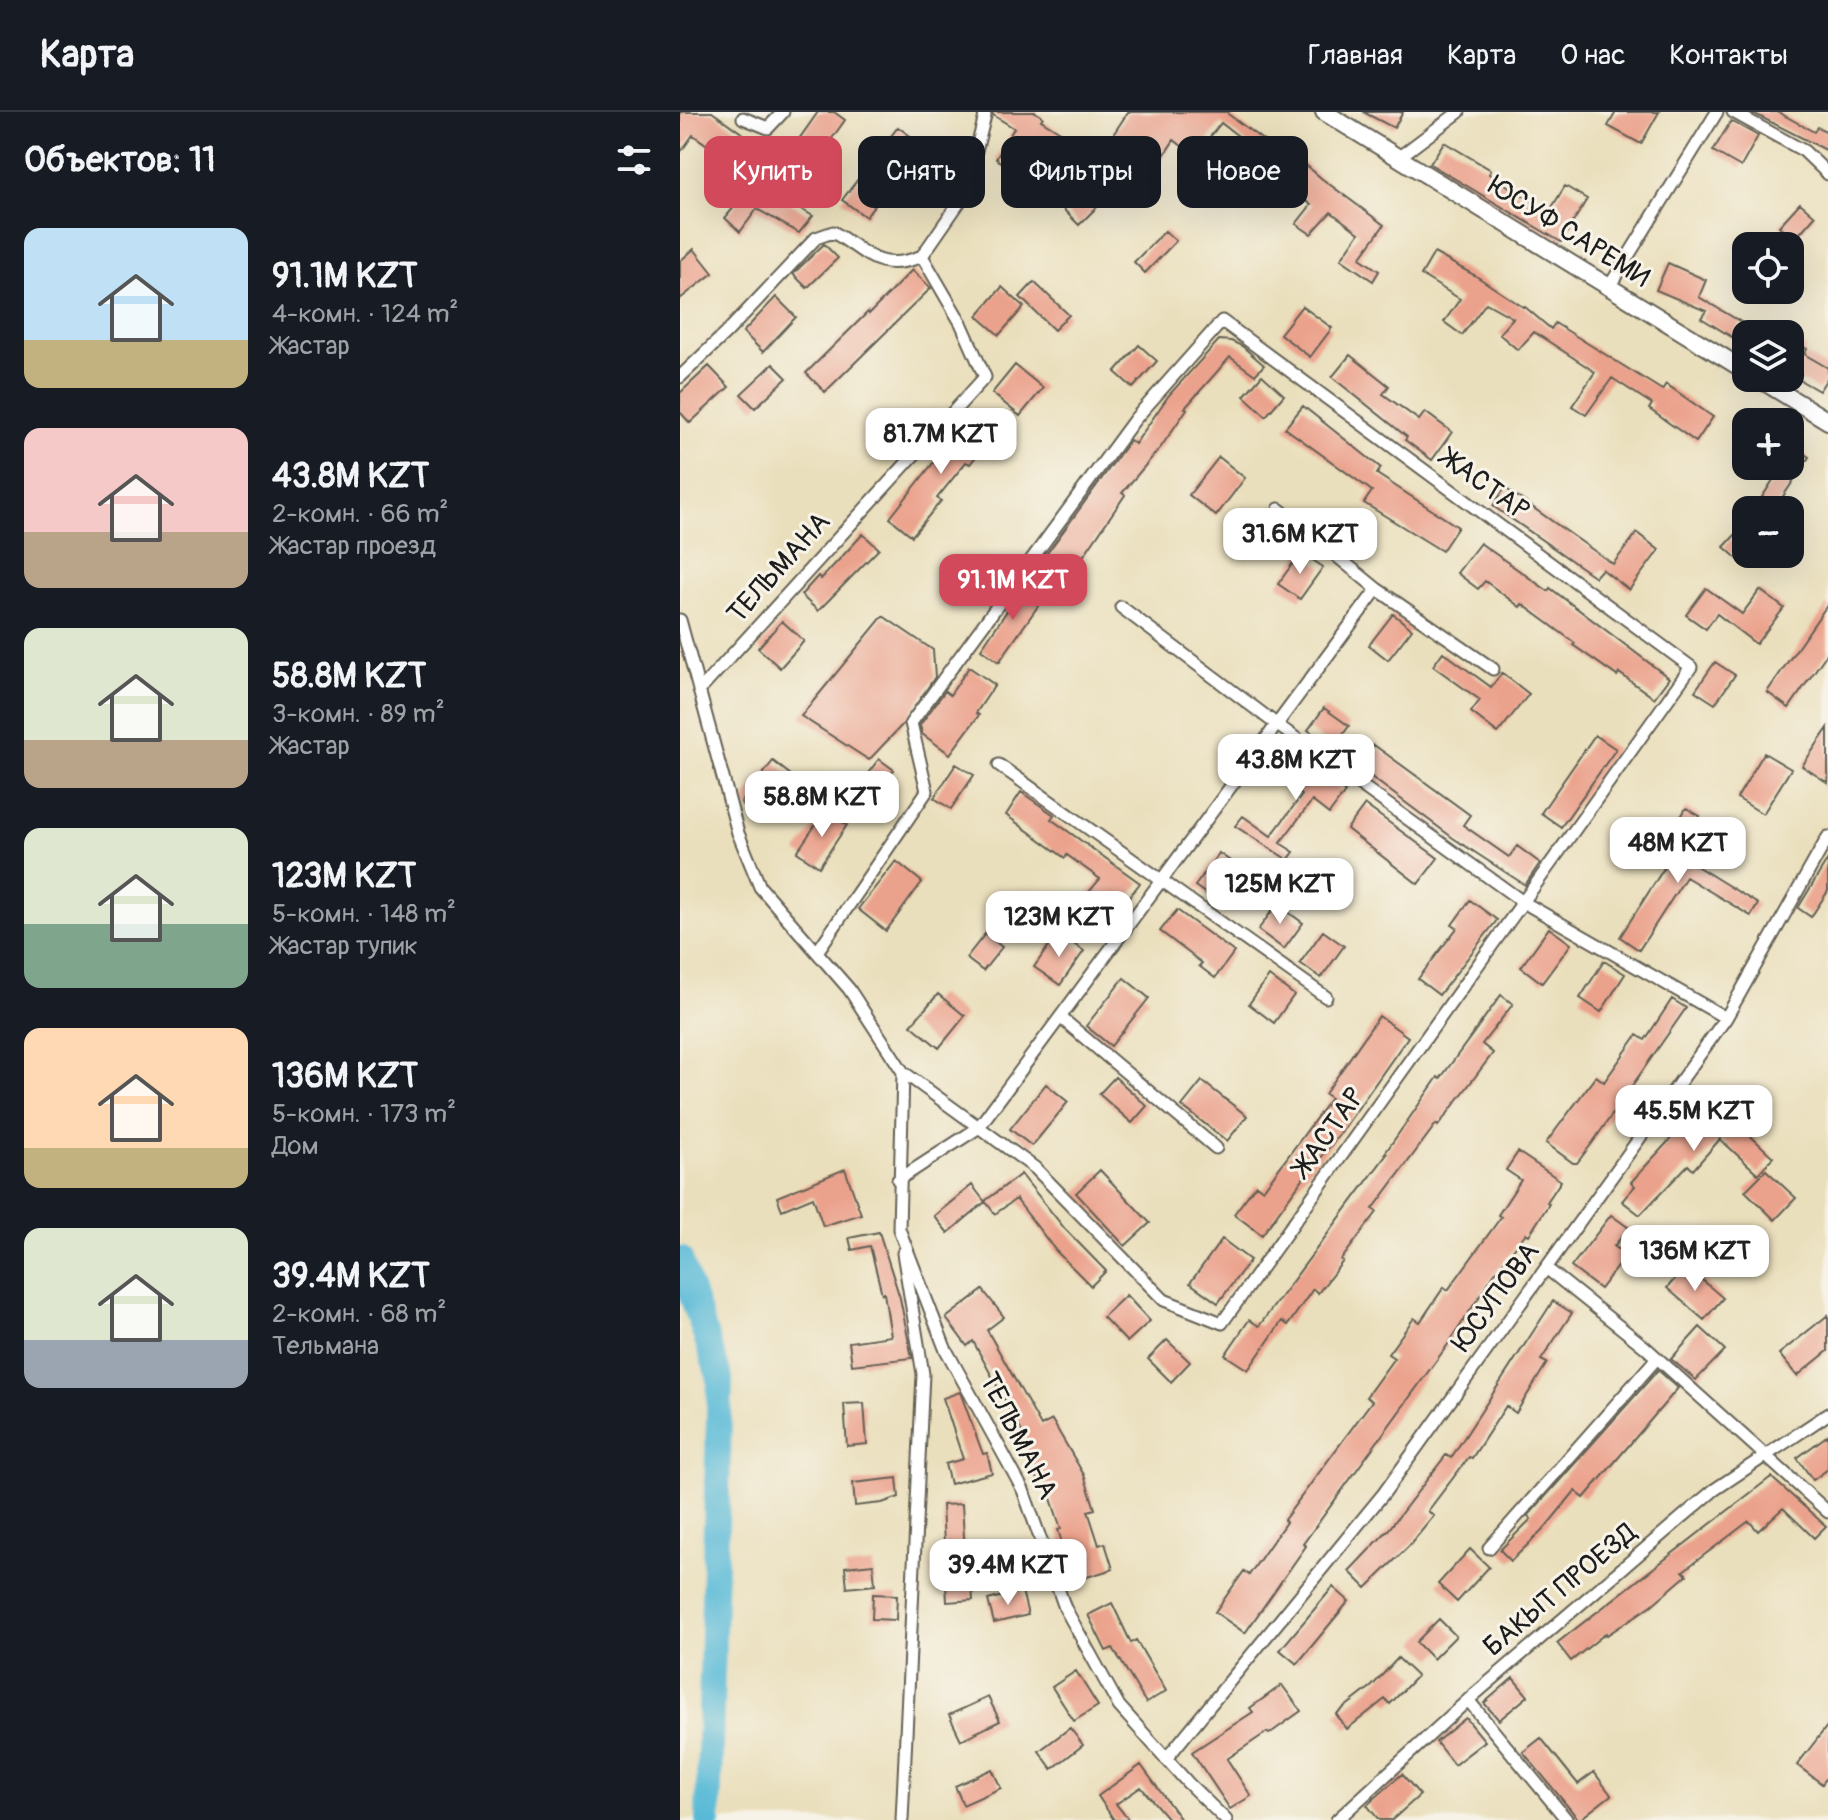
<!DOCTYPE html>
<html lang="ru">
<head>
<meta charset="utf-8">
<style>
	body { margin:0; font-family:Pangolin,sans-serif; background:#242831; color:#f1f3f6; height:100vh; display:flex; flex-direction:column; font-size:30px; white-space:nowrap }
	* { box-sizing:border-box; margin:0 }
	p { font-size:26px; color:#9ea1a6 }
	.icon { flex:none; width:44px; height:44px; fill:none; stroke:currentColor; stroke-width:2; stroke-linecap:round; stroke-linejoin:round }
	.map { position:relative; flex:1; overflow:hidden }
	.drawer { display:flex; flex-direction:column; background:#171b24; width:680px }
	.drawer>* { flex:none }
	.guide { position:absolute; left:24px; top:24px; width:760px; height:72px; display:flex; gap:16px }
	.controls { position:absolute; left:1052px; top:120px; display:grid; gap:16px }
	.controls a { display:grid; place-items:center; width:72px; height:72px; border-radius:16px; background:#171b24; box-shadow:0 8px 32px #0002; font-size:40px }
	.price { position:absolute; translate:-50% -68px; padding:0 18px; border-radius:16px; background:#fff; color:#222; font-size:26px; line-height:52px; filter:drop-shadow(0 2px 4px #0008) }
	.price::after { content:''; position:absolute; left:50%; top:48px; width:24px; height:18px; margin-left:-12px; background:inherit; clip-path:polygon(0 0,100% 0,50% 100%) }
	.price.current { background:#d1495b; color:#fff }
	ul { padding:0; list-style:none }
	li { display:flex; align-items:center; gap:24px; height:200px; padding:0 24px }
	li span { display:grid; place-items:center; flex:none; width:224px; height:160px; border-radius:16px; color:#555 }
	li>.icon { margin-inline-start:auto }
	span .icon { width:96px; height:96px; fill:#fffc; stroke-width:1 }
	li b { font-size:34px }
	h2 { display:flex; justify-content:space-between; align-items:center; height:96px; padding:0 24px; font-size:34px }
	.chip { padding:0 28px; border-radius:16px; background:#171b24; box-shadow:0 8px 32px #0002; font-size:28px; line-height:72px }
	.chip.current { background:#d1495b; color:#fff }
	header { display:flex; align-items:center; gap:48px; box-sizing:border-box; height:112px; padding:0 40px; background:#171b24; border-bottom:2px solid #363941 }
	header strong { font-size:38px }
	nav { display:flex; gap:44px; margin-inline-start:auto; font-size:28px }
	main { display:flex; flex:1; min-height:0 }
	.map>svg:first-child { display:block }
</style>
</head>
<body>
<header>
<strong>Карта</strong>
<nav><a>Главная</a><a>Карта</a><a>О нас</a><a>Контакты</a></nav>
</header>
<main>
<section class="drawer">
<h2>Объектов: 11<svg class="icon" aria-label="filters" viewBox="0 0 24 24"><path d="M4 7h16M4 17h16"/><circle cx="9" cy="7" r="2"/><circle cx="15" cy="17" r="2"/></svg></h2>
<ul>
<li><span style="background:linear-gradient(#bfe0f5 70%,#c2b280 0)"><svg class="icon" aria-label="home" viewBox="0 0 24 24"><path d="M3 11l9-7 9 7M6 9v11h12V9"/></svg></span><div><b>91.1M KZT</b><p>4-комн. · 124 m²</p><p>Жастар</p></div></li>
<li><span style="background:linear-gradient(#f6c9c9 65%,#b9a48a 0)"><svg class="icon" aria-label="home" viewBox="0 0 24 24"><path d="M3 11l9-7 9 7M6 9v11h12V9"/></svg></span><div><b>43.8M KZT</b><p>2-комн. · 66 m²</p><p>Жастар проезд</p></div></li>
<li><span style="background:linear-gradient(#dfe7d0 70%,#b9a48a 0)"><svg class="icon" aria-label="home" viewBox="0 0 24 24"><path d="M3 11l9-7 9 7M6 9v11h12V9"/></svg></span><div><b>58.8M KZT</b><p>3-комн. · 89 m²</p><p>Жастар</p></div></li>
<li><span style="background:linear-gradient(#dfe7d0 60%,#7fa58c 0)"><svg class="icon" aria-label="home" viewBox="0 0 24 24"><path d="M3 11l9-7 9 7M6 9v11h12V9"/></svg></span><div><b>123M KZT</b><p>5-комн. · 148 m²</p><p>Жастар тупик</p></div></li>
<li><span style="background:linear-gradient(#ffd9b3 75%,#c2b280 0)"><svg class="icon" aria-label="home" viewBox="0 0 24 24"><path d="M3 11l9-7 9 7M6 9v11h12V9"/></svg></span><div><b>136M KZT</b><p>5-комн. · 173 m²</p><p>Дом</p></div></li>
<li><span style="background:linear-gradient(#dfe7d0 70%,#9aa5b1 0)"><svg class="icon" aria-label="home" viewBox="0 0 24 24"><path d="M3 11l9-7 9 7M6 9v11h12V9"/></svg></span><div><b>39.4M KZT</b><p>2-комн. · 68 m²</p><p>Тельмана</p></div></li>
</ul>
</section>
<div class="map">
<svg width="1148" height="1708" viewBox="0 0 1148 1708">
	<rect width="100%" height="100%" fill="#f7f3e8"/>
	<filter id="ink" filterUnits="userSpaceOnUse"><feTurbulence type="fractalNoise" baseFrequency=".0125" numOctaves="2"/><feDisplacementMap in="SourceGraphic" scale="16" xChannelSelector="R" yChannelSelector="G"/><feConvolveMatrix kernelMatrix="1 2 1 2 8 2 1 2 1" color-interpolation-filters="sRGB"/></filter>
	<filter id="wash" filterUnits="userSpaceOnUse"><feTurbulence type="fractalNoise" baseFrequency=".006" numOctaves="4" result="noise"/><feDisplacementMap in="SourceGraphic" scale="32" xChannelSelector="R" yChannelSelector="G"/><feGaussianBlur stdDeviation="1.8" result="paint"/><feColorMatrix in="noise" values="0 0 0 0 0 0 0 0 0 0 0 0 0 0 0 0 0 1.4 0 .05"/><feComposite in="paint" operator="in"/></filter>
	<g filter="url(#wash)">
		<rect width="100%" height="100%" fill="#eadfbc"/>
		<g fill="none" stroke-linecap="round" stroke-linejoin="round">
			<path stroke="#59bad7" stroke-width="26" d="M0 1147 40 1267 28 1708"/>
		</g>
		<g id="blocks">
			<path fill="#eba28c" d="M0 0H32L70 27 53 51 13 23 0 41Z
				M138 0H154L165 8 127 62 105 47Z
				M312 0H355L363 5 361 8 419 44 448 0H549L548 2 600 41 605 35 641 66 704 113 680 146 699 159 693 169 661 147 679 121 651 100 631 122 616 112 631 93 587 56 592 50 541 11 515 44 494 28 460 80 443 69 399 113 377 91 403 64 368 42 353 68 316 47 334 16 313 3Z
				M683 0H723L714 16Z
				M936 0H979L961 32 928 14Z
				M1071 0H1098L1134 20 1137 15 1148 20V39Z
				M1051 9 1078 24 1061 55 1033 39Z
				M218 15 233 26 205 67 210 71 186 105 162 88Z
				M764 30 811 58 809 62 869 100 885 74 907 87 881 130 750 52Z
				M74 71 133 104 119 121 77 97 60 120 45 106Z
				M1120 91 1135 104 1114 128 1099 114Z
				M485 119 496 129 465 161 454 150Z
				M144 132 158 146 127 176 113 162Z
				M14 137 33 161 0 187V149Z
				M754 141 796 164 843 195 844 194 871 217 875 211 982 278 986 272 1033 305 1016 330 969 297 972 292 932 266 906 303 892 294 915 260 854 220 838 238 819 222 833 206 806 191 782 223 764 210 780 187 741 163Z
				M988 151 1026 168 1019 185 1061 210 1052 225 1021 206 1026 199 976 178Z
				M232 158 251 176 145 280 126 261 188 200 189 202Z
				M354 170 389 203 374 218 340 185Z
				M322 175 344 195 319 223 297 204Z
				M96 185 116 205 83 240 63 220Z
				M622 194 652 216 630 245 600 222Z
				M1110 226 1127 237 1124 242 1148 256V265L1139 279 1118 267 1121 262 1110 255Z
				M539 228 551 229 562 234 584 253 575 263 550 245 505 296 507 297 481 335 442 381 445 383 387 468 360 451 450 328 455 332 489 283Z
				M459 233 477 249 453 276 435 260Z
				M670 243 709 274 703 282 739 308 745 300 772 320 752 348 725 328 727 325 652 265Z
				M93 252 107 266 75 296 61 282Z
				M335 253 363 276 340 304 312 281Z
				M29 254 49 275 10 311 0 300V281Z
				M582 263 604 283 586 304 564 284Z
				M623 294 701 356 697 362 778 415 762 439 684 391 692 379 605 316Z
				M290 304 313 323 290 352 286 350 257 386 261 389 232 424 210 406Z
				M1110 332 1129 345 1094 398H1092L1079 390 1102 354H1110Z
				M539 345 565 366 536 404 509 383Z
				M825 376 933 452 957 421 979 438 949 478 922 457 915 465 813 394Z
				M1066 411V442H1081L1068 456 1044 435Z
				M183 422 199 437 138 499 121 483 138 464 141 467Z
				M800 431 868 479 870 476 989 566 974 586 939 561 937 564 893 533 895 531 842 492 840 495 805 469 798 477 777 461Z
				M621 440 643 455 620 487 598 472Z
				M346 471 365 484 319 550 301 537Z
				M1026 476 1062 502 1080 478 1104 496 1076 532 1037 502 1026 517 1006 503Z
				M1148 492V540L1109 596 1087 580Z
				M713 502 732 517 708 548 689 533Z
				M203 504 253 538 255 565 223 612 189 648 121 604Z
				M102 509 124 529 100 556 78 536Z
				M763 540 811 575 822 561 849 582 818 621 791 600 800 588 753 554Z
				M1035 550 1055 563 1035 592 1015 579Z
				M289 555 315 573 296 601 299 603 270 642 242 622 240 613 265 579 270 583Z
				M644 596 669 614 653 636 628 618Z
				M1148 616V671L1122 654Z
				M915 623 936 637 881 715 861 701Z
				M694 633 790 703 783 713 829 745 837 734 860 751 845 773 773 726 678 655Z
				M610 641 665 680 649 702 632 689 600 731 614 740 608 748 555 714 563 704 591 724 622 683 594 665Z
				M1084 641 1111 657 1083 702 1057 686Z
				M199 647 214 658 197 680 182 669Z
				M93 649 112 664 80 705 61 691Z
				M276 652 294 663 271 697 254 686Z
				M341 680 374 703 371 707 460 771 436 802 408 781 420 767 387 743 385 746 326 703Z
				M685 693 758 746 738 772 667 717Z
				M1006 696 1020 704 997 742 1078 792 1071 804 1006 765 959 838 940 825 986 753 977 747Z
				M145 699 167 713 139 755 117 740Z
				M539 741 560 756 536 789 515 774Z
				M1148 747V779L1131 805 1118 796Z
				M216 749 242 770 206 819 178 797Z
				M790 788 817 808 759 883 738 867 777 816 772 813Z
				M597 792 623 811 604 837 578 818Z
				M497 798 554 840 535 866 519 854 522 851 480 819Z
				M869 816 891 832 862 871 841 855Z
				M643 819 664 834 641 866 620 851Z
				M378 821 404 839 380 873 354 855Z
				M305 822 322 835 303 859 286 846Z
				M924 849 945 862 921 900 900 886Z
				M589 864 614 883 594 911 569 892Z
				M444 866 469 886 431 934 406 914Z
				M258 882 285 904 259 936 231 913Z
				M821 883 833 892 802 932 813 941 758 1014 756 1012 693 1097 697 1100 661 1148 663 1149 638 1181 633 1177 608 1213 602 1209 568 1258 545 1243 569 1208 579 1214 707 1042 705 1041 758 965 760 967Z
				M992 887 1006 896 913 1030 897 1051H893L866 1031 916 964 924 970 957 923 965 928Z
				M699 904 728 925 662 1019 640 1047 638 1046 582 1123 554 1102 576 1073 583 1078 651 986 645 982Z
				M435 965 467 994 452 1011 419 982Z
				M522 969 567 1004 547 1029 502 994Z
				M366 972 388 990 352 1034 330 1017Z
				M1029 985 1093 1045 1078 1062 1040 1027 1013 1058 1008 1053 960 1103 942 1089 955 1074 951 1070Z
				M838 1040 881 1069 867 1090 869 1092 849 1123 846 1121 814 1162 769 1231 623 1432 626 1434 565 1521 535 1500 564 1459 569 1463 606 1410 604 1408 692 1289 686 1285 714 1246 708 1242 734 1206 740 1210 764 1175 768 1178 821 1105 818 1103 841 1068 826 1058Z
				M165 1057 181 1102 143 1114 133 1085 102 1098 97 1085Z
				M420 1058 470 1111 445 1134 396 1081Z
				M1086 1058 1116 1086 1095 1108 1065 1079Z
				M341 1062 385 1117 426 1159 411 1174 376 1139 336 1087 315 1102 305 1089Z
				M292 1073 305 1090 268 1121 254 1104Z
				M931 1103 949 1116 934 1134 946 1143 920 1177 891 1155Z
				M199 1120 220 1186 232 1246 172 1253 169 1230 211 1224 204 1181 202 1182 190 1134 172 1138 169 1126Z
				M542 1127 570 1148 538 1191 510 1171Z
				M1006 1154 1043 1186 1024 1208 987 1176Z
				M303 1178 324 1205 307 1218 361 1314 372 1308 404 1363 415 1397 408 1399 419 1433 425 1431 433 1457 394 1469 378 1418 381 1417 364 1365 359 1369 336 1329 344 1324 293 1229 287 1234 266 1206Z
				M446 1183 470 1209 447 1230 423 1205Z
				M873 1189 892 1201 861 1248 867 1251 836 1301 826 1294 792 1346 789 1345 748 1399 754 1404 729 1434 686 1476 669 1459 709 1417 766 1343 771 1346Z
				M1148 1203V1239L1117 1264 1099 1242Z
				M1020 1215 1045 1238 1016 1268 991 1247Z
				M487 1228 510 1250 491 1270 468 1247Z
				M978 1258 998 1276 904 1386 895 1379 864 1417 831 1449 820 1438 851 1407 848 1404Z
				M280 1280 303 1342 307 1341 312 1361 270 1372 265 1352 283 1347 263 1286Z
				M184 1291 187 1332 167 1334 164 1292Z
				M1148 1323V1357L1133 1368 1117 1346Z
				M1091 1365 1146 1414 1134 1426 1103 1396 1078 1419 1069 1409 1003 1459 1007 1463 972 1493 927 1523 926 1521 891 1549 877 1531Z
				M217 1366 219 1385 202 1391 175 1394 173 1371Z
				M282 1392 285 1442H289L293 1488 267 1490 262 1393Z
				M790 1437 809 1455 777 1490 758 1472Z
				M193 1452 195 1473 167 1476 165 1455Z
				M653 1475 669 1489 617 1552 600 1538Z
				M342 1479 348 1503 314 1511 308 1488Z
				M193 1482 217 1483 216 1508 192 1507Z
				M432 1491 451 1531 456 1528 486 1579 466 1591 433 1536 426 1539 408 1503Z
				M759 1507 776 1524 753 1547 736 1530Z
				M718 1546 737 1564 710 1592 705 1587 667 1617 656 1602 692 1574Z
				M396 1559 418 1594 394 1609 372 1575Z
				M833 1566 848 1584 819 1608 804 1591Z
				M602 1573 621 1599 589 1622 587 1620 547 1647 571 1684 550 1697 512 1640 573 1600 570 1596Z
				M308 1585 320 1609 281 1628 269 1603Z
				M786 1606 805 1629 774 1653 756 1630Z
				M1148 1613V1664L1142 1672 1117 1653Z
				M390 1616 403 1633 372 1657 359 1639Z
				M861 1626 898 1672 914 1660 931 1683 899 1708 843 1640Z
				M461 1653 501 1708H489L461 1675 436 1692 449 1708H434L418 1684Z
				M312 1657 321 1676 283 1693 275 1674Z
				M722 1662 740 1683 712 1708H699L687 1693Z"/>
		</g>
	</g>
	<g filter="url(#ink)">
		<use href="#blocks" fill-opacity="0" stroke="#646054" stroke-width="2"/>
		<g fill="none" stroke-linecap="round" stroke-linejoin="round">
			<defs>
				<path id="minor" d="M1053 0 1124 39 1148 62
					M63 6 88 16 103 0
					M718 46 779 0
					M929 175 1037 0
					M0 265 47 220 136 126 153 120C187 140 199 162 242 144
					M599 397 697 477 813 557
					M441 495 596 612 843 790 1046 906
					M0 508 58 721 80 775 169 877 223 960 355 1056 484 1188 542 1211 1011 555 542 209 455 307 231 611 247 679 137 840
					M19 579 305 265 281 211 242 144 285 82 305 4 303 0
					M319 653 646 885
					M380 905 536 1036
					M223 960 219 1117 265 1236 343 1378 385 1496 439 1594 508 1671 546 1708
					M218 1068 298 1016 697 477
					M866 1156 965 1235 1148 1400
					M809 1436 977 1246
					M788 1588 887 1708
					M486 1647 704 1381 1046 906 1148 725
					M222 1708 243 1262 223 1141
					M657 1708 788 1588 1034 1378 1148 1302"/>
				<path id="secondary" d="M644 0 1066 259
					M1078 266 1148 309"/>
			</defs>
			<use href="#minor" stroke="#646054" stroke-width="15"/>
			<use href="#secondary" stroke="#646054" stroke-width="20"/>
			<use href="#minor" stroke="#fff" stroke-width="11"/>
			<use href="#secondary" stroke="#fff" stroke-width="16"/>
		</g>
	</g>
	<g text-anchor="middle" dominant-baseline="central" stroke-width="6" stroke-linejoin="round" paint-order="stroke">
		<g font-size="28" fill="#1c1c1c" stroke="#f7f3e8">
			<text transform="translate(889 120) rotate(32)">ЮСУФ САРЕМИ</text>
			<text transform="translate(805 373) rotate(36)">ЖАСТАР</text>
			<text transform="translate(99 456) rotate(-48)">ТЕЛЬМАНА</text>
			<text transform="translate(649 1020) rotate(-54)">ЖАСТАР</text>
			<text transform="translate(816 1185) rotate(-54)">ЮСУПОВА</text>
			<text transform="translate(338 1324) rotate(63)">ТЕЛЬМАНА</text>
			<text transform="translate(880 1478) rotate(-40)">БАКЫТ ПРОЕЗД</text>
		</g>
	</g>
</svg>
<div class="controls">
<a><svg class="icon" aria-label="locate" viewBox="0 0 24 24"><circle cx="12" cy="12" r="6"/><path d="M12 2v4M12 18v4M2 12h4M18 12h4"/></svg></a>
<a><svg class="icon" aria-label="layers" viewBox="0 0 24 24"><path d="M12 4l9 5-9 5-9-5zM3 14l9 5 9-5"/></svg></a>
<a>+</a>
<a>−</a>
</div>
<b class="price" style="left:261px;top:364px">81.7M KZT</b>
<b class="price" style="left:620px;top:464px">31.6M KZT</b>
<b class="price current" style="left:333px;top:510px">91.1M KZT</b>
<b class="price" style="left:616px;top:690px">43.8M KZT</b>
<b class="price" style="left:142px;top:727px">58.8M KZT</b>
<b class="price" style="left:998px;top:773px">48M KZT</b>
<b class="price" style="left:600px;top:814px">125M KZT</b>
<b class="price" style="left:379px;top:847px">123M KZT</b>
<b class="price" style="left:1014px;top:1041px">45.5M KZT</b>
<b class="price" style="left:1015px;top:1181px">136M KZT</b>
<b class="price" style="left:328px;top:1495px">39.4M KZT</b>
<div class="guide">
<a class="chip current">Купить</a>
<a class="chip">Снять</a>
<a class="chip">Фильтры</a>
<a class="chip">Новое</a>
</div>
</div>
</main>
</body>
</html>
